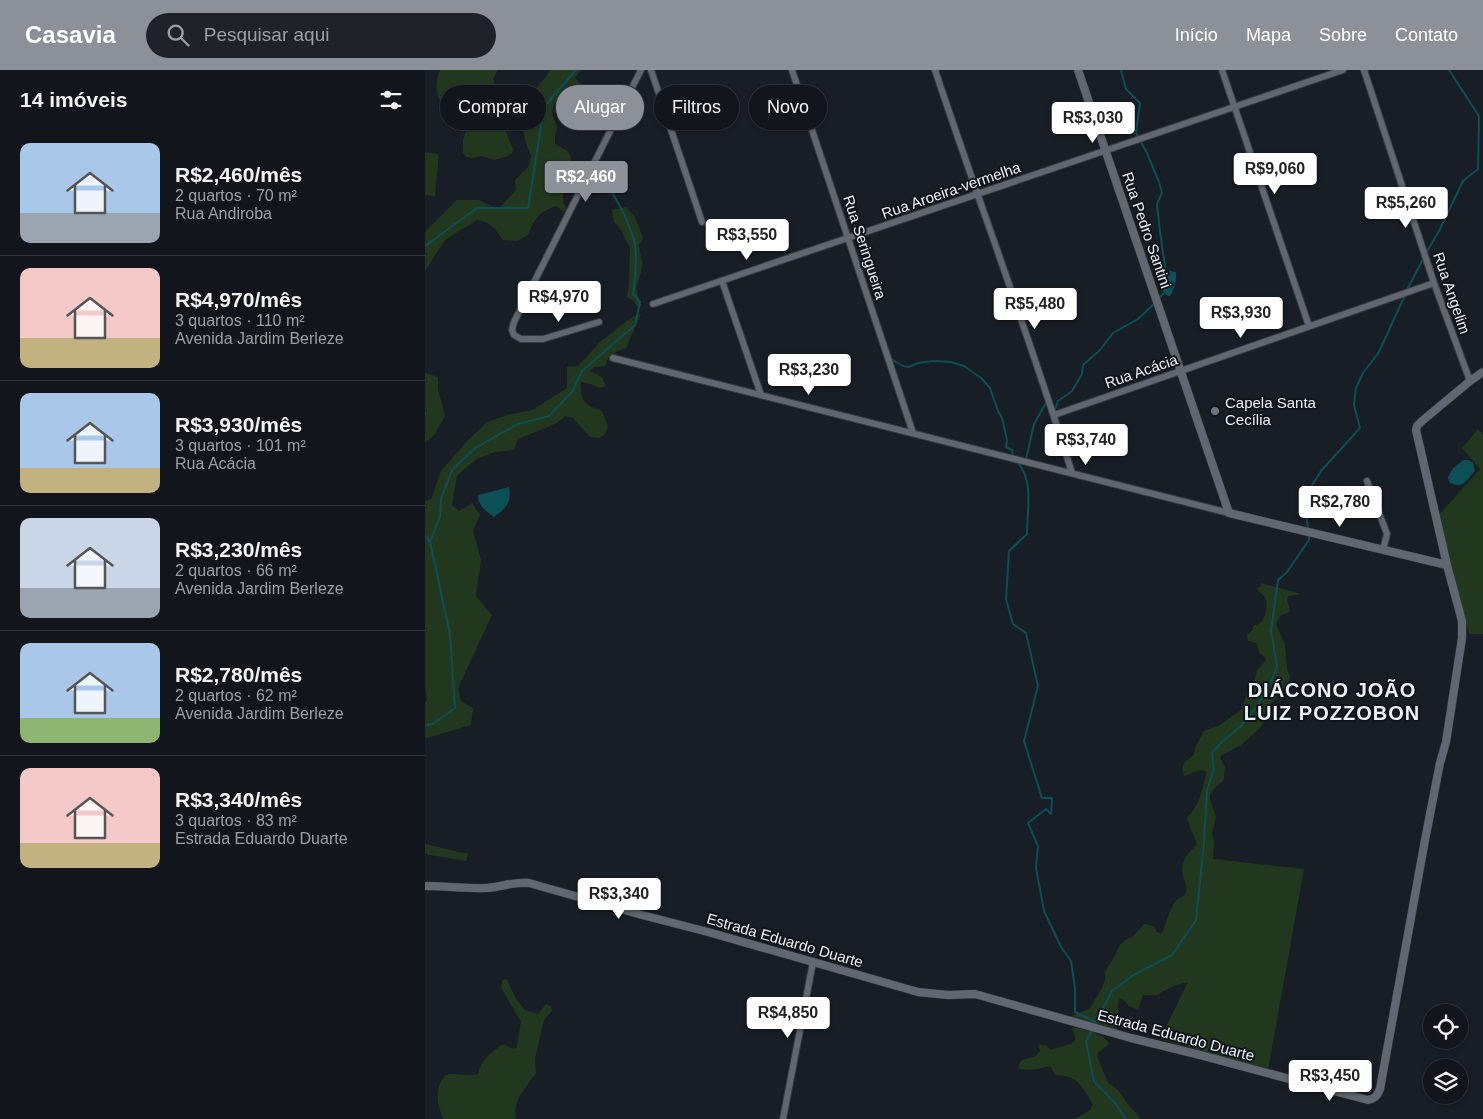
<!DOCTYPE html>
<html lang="pt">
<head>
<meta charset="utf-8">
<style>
	body { margin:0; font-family:Helvetica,sans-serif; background:#1f2329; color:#f1f3f6; height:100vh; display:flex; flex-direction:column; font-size:19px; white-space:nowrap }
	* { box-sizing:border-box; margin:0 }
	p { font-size:16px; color:#9c9fa3 }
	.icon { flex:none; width:28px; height:28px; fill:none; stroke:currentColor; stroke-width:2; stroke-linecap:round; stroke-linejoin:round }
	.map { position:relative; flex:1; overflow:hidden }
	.side { display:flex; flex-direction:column; background:#12161c; width:425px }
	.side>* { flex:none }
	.guide { position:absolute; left:15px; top:15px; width:475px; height:45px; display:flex; gap:10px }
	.controls { position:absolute; left:998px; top:934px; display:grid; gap:10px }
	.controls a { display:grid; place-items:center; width:45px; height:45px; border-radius:50%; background:#12161c; box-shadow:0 1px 4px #0004,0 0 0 1px #31353b; font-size:25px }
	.price { position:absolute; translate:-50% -42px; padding:0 11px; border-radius:5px; background:#fff; color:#222; font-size:16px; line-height:32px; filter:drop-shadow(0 1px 2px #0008) }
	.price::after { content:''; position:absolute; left:50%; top:30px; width:15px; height:11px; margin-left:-8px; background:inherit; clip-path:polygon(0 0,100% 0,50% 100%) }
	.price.on { background:#8c9099; color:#fff }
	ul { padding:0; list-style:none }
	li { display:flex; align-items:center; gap:15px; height:125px; padding:0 20px }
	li+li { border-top:1px solid #31353b }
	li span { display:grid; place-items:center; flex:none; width:140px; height:100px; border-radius:10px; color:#555 }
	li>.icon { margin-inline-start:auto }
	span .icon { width:60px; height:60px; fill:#fffc; stroke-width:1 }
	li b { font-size:21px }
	h2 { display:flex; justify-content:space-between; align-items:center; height:60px; padding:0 20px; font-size:21px }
	.tag { padding:0 18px; border-radius:22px; background:#12161c; box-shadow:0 1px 4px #0004,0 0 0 1px #31353b; font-size:18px; line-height:45px }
	.tag.on { background:#8c9099; color:#fff }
	header { display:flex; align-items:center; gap:30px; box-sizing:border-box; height:70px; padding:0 25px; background:#8c9099; color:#fff }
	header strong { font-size:24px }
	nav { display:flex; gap:28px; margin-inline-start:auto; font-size:18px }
	.search { width:350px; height:45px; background:#1f2329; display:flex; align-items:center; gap:12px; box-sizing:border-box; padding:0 18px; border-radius:28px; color:#9c9fa3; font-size:19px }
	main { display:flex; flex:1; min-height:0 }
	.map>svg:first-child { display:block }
</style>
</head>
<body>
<header>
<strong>Casavia</strong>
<div class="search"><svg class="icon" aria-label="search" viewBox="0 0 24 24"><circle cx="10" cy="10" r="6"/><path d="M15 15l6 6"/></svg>Pesquisar aqui</div>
<nav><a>Início</a><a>Mapa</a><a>Sobre</a><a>Contato</a></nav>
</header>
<main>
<section class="side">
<h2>14 imóveis<svg class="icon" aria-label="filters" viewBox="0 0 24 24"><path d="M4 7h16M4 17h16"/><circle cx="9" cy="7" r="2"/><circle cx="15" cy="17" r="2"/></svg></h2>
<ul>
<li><span style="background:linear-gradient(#a9c7e8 70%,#9aa5b1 0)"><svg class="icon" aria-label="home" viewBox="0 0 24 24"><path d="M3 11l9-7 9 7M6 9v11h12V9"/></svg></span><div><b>R$2,460/mês</b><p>2 quartos · 70 m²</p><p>Rua Andiroba</p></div></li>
<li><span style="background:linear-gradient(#f6c9c9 70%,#c2b280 0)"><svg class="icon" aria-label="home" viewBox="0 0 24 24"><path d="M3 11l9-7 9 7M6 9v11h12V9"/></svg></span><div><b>R$4,970/mês</b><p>3 quartos · 110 m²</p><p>Avenida Jardim Berleze</p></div></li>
<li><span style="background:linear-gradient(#a9c7e8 75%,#c2b280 0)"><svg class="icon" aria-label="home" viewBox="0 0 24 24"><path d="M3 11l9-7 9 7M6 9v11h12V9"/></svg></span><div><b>R$3,930/mês</b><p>3 quartos · 101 m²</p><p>Rua Acácia</p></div></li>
<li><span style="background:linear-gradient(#c9d6e8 70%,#9aa5b1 0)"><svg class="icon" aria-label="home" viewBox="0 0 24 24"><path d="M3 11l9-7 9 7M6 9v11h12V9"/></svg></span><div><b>R$3,230/mês</b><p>2 quartos · 66 m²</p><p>Avenida Jardim Berleze</p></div></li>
<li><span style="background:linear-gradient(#a9c7e8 75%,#8fb573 0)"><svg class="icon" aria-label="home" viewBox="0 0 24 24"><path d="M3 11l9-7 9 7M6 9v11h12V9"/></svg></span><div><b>R$2,780/mês</b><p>2 quartos · 62 m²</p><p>Avenida Jardim Berleze</p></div></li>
<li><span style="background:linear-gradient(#f6c9c9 75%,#c2b280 0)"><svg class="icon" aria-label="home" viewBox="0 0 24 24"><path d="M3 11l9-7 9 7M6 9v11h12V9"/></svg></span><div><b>R$3,340/mês</b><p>3 quartos · 83 m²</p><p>Estrada Eduardo Duarte</p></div></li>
</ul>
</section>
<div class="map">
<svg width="1058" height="1049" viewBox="0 0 1058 1049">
	<rect width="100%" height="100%" fill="#181e25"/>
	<path fill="#22381e" d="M15 0H73L68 9 74 25 78 55 88 79 87 83 83 86 69 90 56 86 47 88 42 87 38 83V69L45 51 41 39 37 32 15 31C10 23 11 9 15 0Z
		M125 0H156L150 8 157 16 149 46 152 47 159 46 157 54 148 56 139 54 138 49 145 41 137 33 130 32C124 45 129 46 132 57L130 66V74C143 81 150 84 144 100L146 105 138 119V133L143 140 138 141 131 136C114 142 109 149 103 165L92 171 78 170C70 159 67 152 52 150L20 170 0 201V162L32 130H54L73 139 91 120 90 110 103 97 106 86 101 73 96 49 112 17 121 7Z
		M0 82 14 84 10 126 0 125Z
		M201 137 210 147 218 168 214 175C215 182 217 190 217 196 214 217 206 213 217 236H212L208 230 202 227 204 215 205 177C198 168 198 158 189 152L187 140Z
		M216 244 201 278C191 281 183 284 180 296L170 297 165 301 177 307 181 316 174 318 166 314 156 312C155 331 160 335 177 341L183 356 180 364 174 368 165 367 148 348 140 346 132 353 93 369 89 380 70 382 52 389 32 405 27 435 34 441 47 433 55 445 48 461 56 490 51 526 67 545 33 618 36 631 48 638 46 655 2 668 0 667V632L2 631 0 616V431L6 429 16 401 41 372 62 352 82 345 107 340 142 318V297L153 296 175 272 207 247Z
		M0 303 13 307V319L20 346 9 365 0 373Z
		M1053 359 1058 365V564H1044L1014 445 1055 399 1037 378Z
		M836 513 876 524 863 526 862 530 865 540 863 543 856 545 851 554 860 575 862 599 865 606 864 613C856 622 849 632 840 639L839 651 836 657 816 675 797 685 795 688 800 697 799 708 798 711 789 719 785 724V729L791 746 787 764 789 771 788 789 879 799 843 1000 735 969 763 912 748 916 732 925H718L713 940 704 936 697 928 694 929C692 940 696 951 691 960L644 947 664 939 666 936 677 918 680 911V901L688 889 695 875 700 870 707 867 719 854 726 856H729L732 862 736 864C742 853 744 839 751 831 753 828 758 828 760 824 764 818 759 812 758 806 755 793 762 783 772 775 769 765 764 757 762 747 775 737 777 719 781 704L780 701 776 700 759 706 757 699 760 692 769 685 770 678 779 661 793 656 816 640 824 619 825 615 829 614 832 601 841 590 840 587 834 583 832 573 823 571 822 564 828 560V556C831 555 834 554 836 552 841 547 843 534 840 527 837 523 834 522 831 518L835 517Z
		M0 774 43 784 41 791 0 784Z
		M80 909 82 910 91 929 100 940 113 944 121 934 126 936 127 941 119 950 110 989 111 1003C101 1018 87 1030 91 1049H18C17 1044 15 1041 14 1037 11 1026 13 1014 20 1005 31 1002 42 1007 53 1004 55 990 67 982 78 974L89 979 92 977 96 951 76 918 77 911Z
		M650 957C661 961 678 962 684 974L673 983 672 986 683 1013C695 1019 697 1027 705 1037 709 1041 713 1044 715 1049H692L689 1048V1049H649L665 1040 668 1035C658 1017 653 1005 630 1005L626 997C620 996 619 998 613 999 607 1000 601 1000 595 999L593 996 597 990 611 986 615 981 614 975H621L626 980 647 973 650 971V965L647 959Z"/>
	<path fill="#0c4f56" d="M745 201 751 202C752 208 749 221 745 226H743C735 220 734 213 734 203Z
		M1039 390H1044L1048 393 1050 401C1042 410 1038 419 1025 413L1023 408C1026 399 1031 395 1039 390Z
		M84 417C87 433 81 438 69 447 61 441 53 436 53 425Z"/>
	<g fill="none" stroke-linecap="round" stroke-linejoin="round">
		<path stroke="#0c4f56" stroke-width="2" d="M696 0 701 19 715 33 711 63 721 81 734 112 737 123 732 134 735 162 741 203
			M0 176 52 138H103L119 37 151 0
			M1001 183 1014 161 1038 111 1053 99 1054 46 1024 0
			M982 220 999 187
			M733 229 740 222
			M466 289 478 296 484 297 493 293 508 291 526 292 539 296 556 308 565 318 573 341 577 348 582 370 581 377 587 380 588 387
			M629 338 630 339 633 331 647 321 657 304 658 295 675 280 688 263 713 249 730 233
			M0 343V345
			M601 389 609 354 622 331
			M593 393C609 411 602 441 602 464L584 481 581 529 588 554 601 563 613 616 599 671 617 728H627L626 744 621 739 603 753 613 776 611 798 619 841 636 877 646 891 650 918V942L671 952
			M883 458 879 428 896 401 935 358 929 335 931 318 938 303 954 282 980 225
			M0 466 5 472 25 564 30 638 8 654 0 655
			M5 472 15 447 16 429 27 400 50 378 93 354 124 346 147 322 157 301 210 255 215 232 208 224C210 213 212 184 210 174 205 153 189 122 175 106
			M669 956 687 921 707 906 747 885 771 850 779 773 782 720 789 700 787 683 797 672 816 656 831 638 847 610 852 596 846 561 853 510 862 502 884 470V466
			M667 960 661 971 669 1011 690 1033 701 1049"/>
		<defs>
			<path id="minor" d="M226 0 277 152
				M367 0 488 363
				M510 0C555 135 605 268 647 403
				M797 0 884 256
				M939 0 1009 213 1045 311
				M297 211 336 325
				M228 234 918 0
				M174 252 118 269H96L89 265 87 260 89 252 216 0
				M188 288 804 443
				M629 345 1009 213
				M942 411 962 464 958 480
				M358 1049 388 892"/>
			<path id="tertiary" d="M653 0 804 443 1022 495
				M0 816C21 816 42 819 62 818 77 817 90 811 104 813L217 845 283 862 493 922 523 925 550 924 706 968 775 985 943 1030C950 1029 953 1025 955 1019L1000 770 1015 693 1021 672 1037 568V551L1022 495 991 360 992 356 997 351 1045 311 1058 302"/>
		</defs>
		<use href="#minor" stroke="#373b41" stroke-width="8"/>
		<use href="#tertiary" stroke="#373b41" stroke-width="9"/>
		<use href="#minor" stroke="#606770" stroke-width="6"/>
		<use href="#tertiary" stroke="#606770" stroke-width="8"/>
	</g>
	<circle fill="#6b7280" stroke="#0f151b" stroke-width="2" cx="790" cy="341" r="5"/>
	<g text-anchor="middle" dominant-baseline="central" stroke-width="4" stroke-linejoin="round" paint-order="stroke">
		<g font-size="15" fill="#ecf1f5" stroke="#0f151b">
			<text transform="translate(526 120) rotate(-19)">Rua Aroeira-vermelha</text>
			<text transform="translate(722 160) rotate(71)">Rua Pedro Santini</text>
			<text transform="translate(440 177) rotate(72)">Rua Seringueira</text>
			<text transform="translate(1027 223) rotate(71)">Rua Angelim</text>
			<text transform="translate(716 301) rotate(-19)">Rua Acácia</text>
			<text transform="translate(360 870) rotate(16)">Estrada Eduardo Duarte</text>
			<text transform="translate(751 965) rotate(15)">Estrada Eduardo Duarte</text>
		</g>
		<g font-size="15" fill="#ecf1f5" stroke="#0f151b" text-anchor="start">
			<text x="800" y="332">Capela Santa<tspan x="800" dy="17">Cecília</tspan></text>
		</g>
		<g font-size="20" font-weight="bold" letter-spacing="1" fill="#ecf1f5" stroke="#0f151b">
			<text x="907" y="620">DIÁCONO JOÃO<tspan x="907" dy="23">LUIZ POZZOBON</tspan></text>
		</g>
	</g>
</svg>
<div class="controls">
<a><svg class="icon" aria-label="locate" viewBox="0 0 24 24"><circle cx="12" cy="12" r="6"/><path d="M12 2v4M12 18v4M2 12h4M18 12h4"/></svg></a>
<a><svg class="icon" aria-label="layers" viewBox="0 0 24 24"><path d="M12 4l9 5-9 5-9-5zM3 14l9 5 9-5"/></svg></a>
</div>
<b class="price" style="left:668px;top:74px">R$3,030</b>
<b class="price" style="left:850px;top:125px">R$9,060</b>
<b class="price on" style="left:161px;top:133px">R$2,460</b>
<b class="price" style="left:981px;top:159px">R$5,260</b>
<b class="price" style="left:322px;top:191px">R$3,550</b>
<b class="price" style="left:134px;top:253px">R$4,970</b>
<b class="price" style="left:610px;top:260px">R$5,480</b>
<b class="price" style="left:816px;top:269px">R$3,930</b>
<b class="price" style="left:384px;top:326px">R$3,230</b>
<b class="price" style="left:661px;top:396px">R$3,740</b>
<b class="price" style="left:915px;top:458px">R$2,780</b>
<b class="price" style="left:194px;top:850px">R$3,340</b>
<b class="price" style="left:363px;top:969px">R$4,850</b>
<b class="price" style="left:905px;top:1032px">R$3,450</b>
<div class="guide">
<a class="tag">Comprar</a>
<a class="tag on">Alugar</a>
<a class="tag">Filtros</a>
<a class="tag">Novo</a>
</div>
</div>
</main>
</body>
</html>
